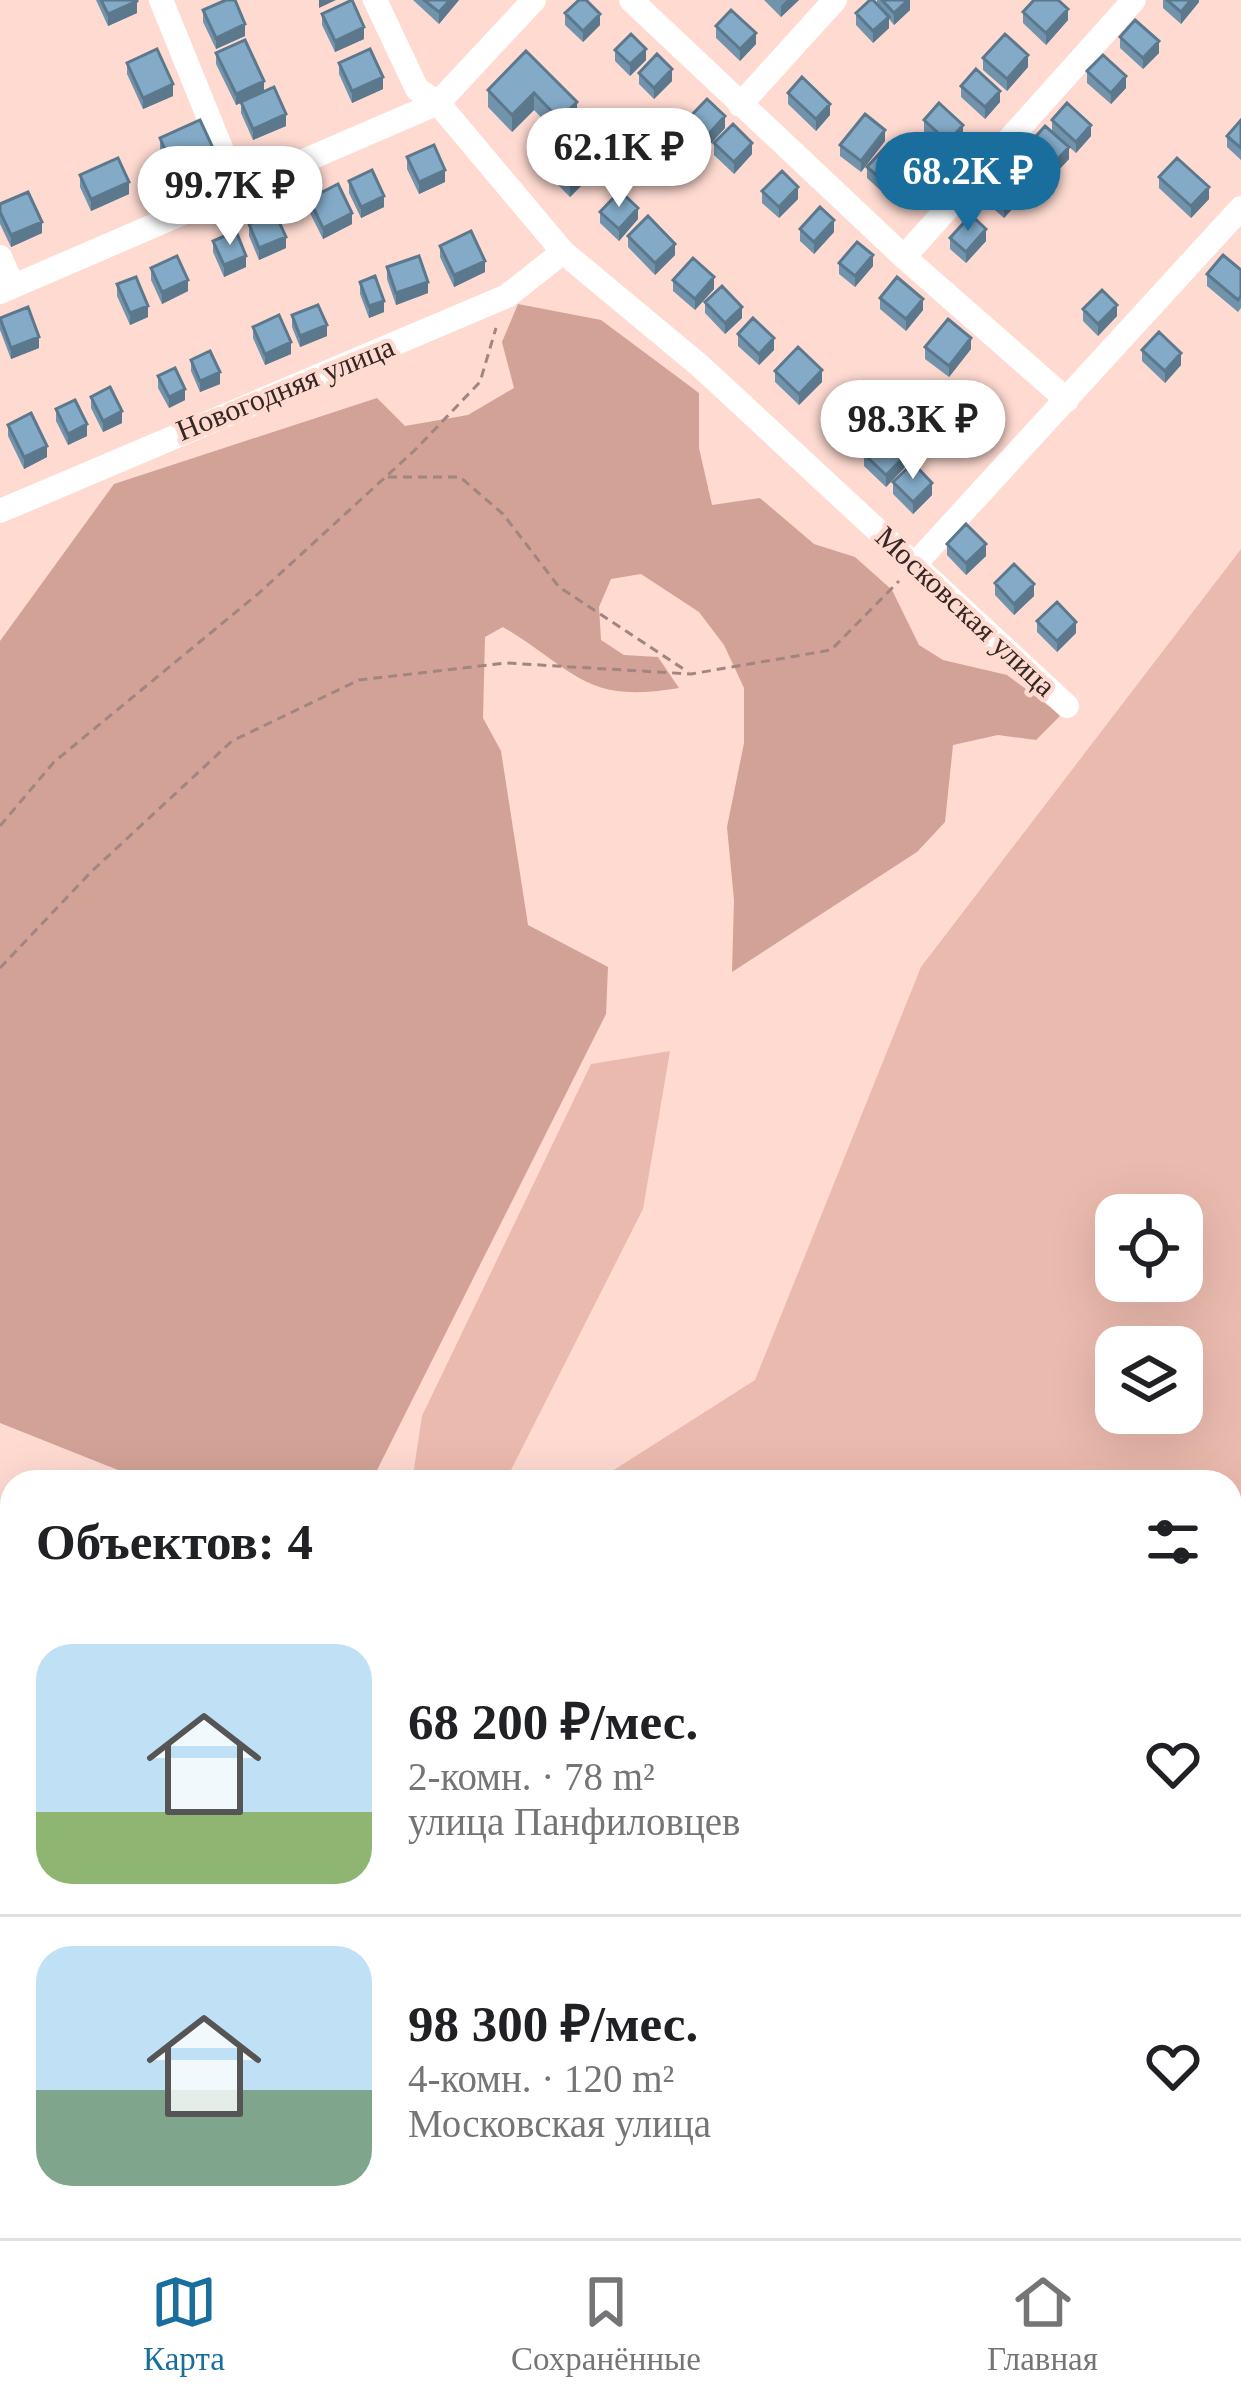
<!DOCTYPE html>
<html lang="ru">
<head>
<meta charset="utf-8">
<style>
	body { margin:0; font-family:"Times New Roman",serif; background:#f6f6f6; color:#202124; height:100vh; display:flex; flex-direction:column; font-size:45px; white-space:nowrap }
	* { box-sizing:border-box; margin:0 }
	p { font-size:39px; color:#757577 }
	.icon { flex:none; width:66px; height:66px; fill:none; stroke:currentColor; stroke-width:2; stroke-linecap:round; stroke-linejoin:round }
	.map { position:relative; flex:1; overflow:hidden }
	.panel { position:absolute; left:0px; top:1470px; width:1242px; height:768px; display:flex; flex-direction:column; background:#fff; border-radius:36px 36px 0 0; box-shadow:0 12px 48px #0002 }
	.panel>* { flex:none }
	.fabs { position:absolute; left:1095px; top:1194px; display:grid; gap:24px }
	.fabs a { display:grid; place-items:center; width:108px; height:108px; border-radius:24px; background:#fff; box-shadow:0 12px 48px #0002; font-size:60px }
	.price { position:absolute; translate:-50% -102px; padding:0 27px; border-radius:42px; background:#fff; color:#222; font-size:39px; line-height:78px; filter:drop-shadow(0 3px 6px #0008) }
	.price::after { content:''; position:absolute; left:50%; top:72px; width:36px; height:27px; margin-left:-18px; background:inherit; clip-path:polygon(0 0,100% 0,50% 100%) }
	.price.selected { background:#196e9e; color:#fff }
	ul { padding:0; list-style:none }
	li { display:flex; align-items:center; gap:36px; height:300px; padding:0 36px }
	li+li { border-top:3px solid #e0e0e0 }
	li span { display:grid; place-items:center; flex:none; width:336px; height:240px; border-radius:36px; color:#555 }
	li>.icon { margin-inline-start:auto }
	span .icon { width:144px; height:144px; fill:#fffc; stroke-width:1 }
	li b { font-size:51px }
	h2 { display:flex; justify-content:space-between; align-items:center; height:144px; padding:0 36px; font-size:51px }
	.menu { display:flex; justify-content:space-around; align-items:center; height:168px; border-top:3px solid #e0e0e0; background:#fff; font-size:33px; color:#757577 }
	.menu a { display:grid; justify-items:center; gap:6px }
	.menu .selected { color:#196e9e }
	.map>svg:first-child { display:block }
</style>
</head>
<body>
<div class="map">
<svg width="1241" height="2238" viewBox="0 0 1241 2238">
	<rect width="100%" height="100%" fill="#fedad1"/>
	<path fill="#ebbaae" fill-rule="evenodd" d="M1241 549V1561L1230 1571V1482H595L755 1380 921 967ZM1116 1215H1182V1281H1116ZM1116 1347H1182V1413H1116Z
		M670 1051 643 1209 511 1470 533 1482H412L422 1416 591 1064Z"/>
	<path fill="#d2a296" d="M518 304 601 320 699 393V448L712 505 760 498 814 544 855 557 892 590 919 645 943 660 1007 675 1061 715 1036 740 998 735 953 745 945 822 917 852 732 972 734 900 727 827 744 743V688L724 645 699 612 641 574 611 579 599 607 601 640 624 655 658 657 679 688C584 704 578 672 503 627L485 637 483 718 501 751 528 925 608 967 606 1014 371 1482H148L0 1423V641L114 484 377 398 405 426 468 415 514 388 502 342Z
		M1241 1577V2238H931L924 2226H1230V1587Z
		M0 1947 12 1953V2187L0 2226Z
		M508 2226H745L743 2238H500Z"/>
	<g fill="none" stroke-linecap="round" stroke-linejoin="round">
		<path stroke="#a08680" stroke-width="3" stroke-dasharray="9 6" stroke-linecap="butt" d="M388 477H460L503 514 559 587 688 672
			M0 826 54 762 259 593 416 449 480 382 496 328
			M0 968 91 872 232 741 359 680 506 663 691 674 831 650 899 581
			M1230 1890 1241 1883
			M1230 2142H1241
			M782 2226 796 2238
			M838 2238 851 2226"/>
		<path stroke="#fff" stroke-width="24" d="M161 0 238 190
			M375 0 417 89 438 103 563 252 699 365 1067 706
			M631 0 904 257 1067 400
			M740 105 835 0
			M0 257 13 286
			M904 257 1134 0
			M0 292 438 103 534 0
			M0 511 507 296 563 252
			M917 562 1241 208
			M0 1577 12 1581
			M0 1801 12 1805
			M0 2010 12 2014
			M217 2238 222 2226"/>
	</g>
	<path fill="#7193ac" d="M96 0H137V13L108 26Z
		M413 0H459L439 24Z
		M764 0H799L781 17Z
		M877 0H910V10L894 25 889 19V28L873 43 856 25V13L877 4Z
		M1163 0H1199V2L1181 24 1163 8Z
		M203 10 245 36 216 49 203 22Z
		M1023 12 1068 20 1046 45 1023 23Z
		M565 13 600 25 583 42 565 25Z
		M322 14 364 39 335 52 322 25Z
		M716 26 756 44 740 61 716 38Z
		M1120 37 1159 53 1143 69 1120 48Z
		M615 50 646 60 630 76 615 61Z
		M526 51 577 119 559 136 534 110 512 132 488 107V90Z
		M216 53 264 92 286 126 253 140 241 113V103L236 105 216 64Z
		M983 58 1028 67 1007 91 983 70Z
		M127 63 173 96 143 109 127 74Z
		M339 63 383 89 352 103 339 74Z
		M1087 71 1126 88 1111 104 1087 83Z
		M639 73 672 81 654 99 639 84Z
		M961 86 1000 102 985 119 961 97Z
		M788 93 830 115 816 131 788 104Z
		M924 120 963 136 948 153 924 132Z
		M1052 120 1091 136 1076 153 1052 132Z
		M1241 120V160L1227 147V136Z
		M686 121 725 128 705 150 686 133Z
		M160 138 213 160 172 178 160 150Z
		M885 141 861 172 840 156V145Z
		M714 143 752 154 734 174 714 155Z
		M1030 143 1069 159 1053 176 1030 154Z
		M407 157 445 182 419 194 407 169Z
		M550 165 588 179 570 197 550 177Z
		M867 167 913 176 891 200 867 178Z
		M80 175 129 194 91 211 80 187Z
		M1159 177 1209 199 1191 218 1159 188Z
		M349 181 384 207 361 218 349 193Z
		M762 191 798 199 779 218 762 203Z
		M988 193 1024 196 1004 218 988 204Z
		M309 199 352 224 323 239 309 211Z
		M0 204 42 233 11 247 0 224Z
		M600 212 638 219 619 241 600 223Z
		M249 224 286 248 259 260 249 236Z
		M800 229 834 232 814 254 800 241Z
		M628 236 675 255 655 275 628 247Z
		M950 238 986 241 966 263 950 249Z
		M213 241 246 267 224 277 213 252Z
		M440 246 485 272 454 287 440 257Z
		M839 263 873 266 855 287 839 274Z
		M387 267 428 293 396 305 387 279Z
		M151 268 188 291 162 304 151 280Z
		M1241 270V308L1238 312 1207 286V274Z
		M673 280 714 289 695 310 673 291Z
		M360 282 384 312 369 318 360 294Z
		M117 284 148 317 130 325 117 296Z
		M880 298 923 310 906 331 880 309Z
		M705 302 742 318 725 334 705 313Z
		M1083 309 1117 316 1098 336 1083 321Z
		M292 315 327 336 300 347 292 327Z
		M0 318 39 348 11 359 0 330Z
		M253 327 291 354 265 365 253 338Z
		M738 334 774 350 759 365 738 346Z
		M925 347 971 349 949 377 925 359Z
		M1142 350 1181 365 1165 383 1142 361Z
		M191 360 220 384 200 392 191 371Z
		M775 371 822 382 799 405 775 382Z
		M158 376 185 400 169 408 158 388Z
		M91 397 122 423 103 432 91 408Z
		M56 409 87 436 68 445 56 421Z
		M830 421 870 434 847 453 830 432Z
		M8 425 47 457 24 469 8 436Z
		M864 454 907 465 886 487 864 466Z
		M893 482 932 495 913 514 893 494Z
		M947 544 986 556 966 575 947 555Z
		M995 583 1034 596 1014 615 995 595Z
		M1037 621 1076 633 1057 652 1037 632Z
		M0 1632 12 1636V1676L0 1672Z"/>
	<path fill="#5c788c" d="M319 0H336L319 8Z
		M450 0H459L439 24V12Z
		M787 0H799L781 17V6Z
		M908 0H910V10L894 25V13Z
		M1191 0H1199V2L1181 24V12Z
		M137 1V13L108 26V14Z
		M1068 9V20L1046 45V33Z
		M600 14V25L583 42V31Z
		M889 17V28L873 43V31Z
		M245 24V36L216 49V38Z
		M364 27V39L335 52V41Z
		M756 33V44L740 61V49Z
		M1159 41V53L1143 69V58Z
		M646 49V60L630 76V64Z
		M1028 55V67L1007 91V79Z
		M672 69V81L654 99V88Z
		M1126 76V88L1111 104V93Z
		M383 77V89L352 103V91Z
		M264 81V92L236 105V94Z
		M173 84V96L143 109V98Z
		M1000 91V102L985 119V107Z
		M534 93V110L512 132V115Z
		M577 102V119L559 136V119Z
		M830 104V115L816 131V119Z
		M286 114V126L253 140V129Z
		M725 116V128L705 150V138Z
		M963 125V136L948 153V142Z
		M1091 125V136L1076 153V142Z
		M885 130V141L861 172V161Z
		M752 143V154L734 174V162Z
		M1069 147V159L1053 176V164Z
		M213 148V160L172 178V166Z
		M913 164V176L891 200V188Z
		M588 167V179L570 197V185Z
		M445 170V182L419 194V182Z
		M129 182V194L91 211V199Z
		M1024 184V196L1004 218V207Z
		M798 187V199L779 218V207Z
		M1209 187V199L1191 218V206Z
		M384 196V207L361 218V207Z
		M638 208V219L619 241V229Z
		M352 213V224L323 239V228Z
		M834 220V232L814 254V242Z
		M42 222V233L11 247V235Z
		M986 229V241L966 263V252Z
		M286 237V248L259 260V248Z
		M675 244V255L655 275V263Z
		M873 255V266L855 287V276Z
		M246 256V267L224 277V265Z
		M485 261V272L454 287V275Z
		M714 277V289L695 310V299Z
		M188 280V291L162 304V292Z
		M428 282V293L396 305V293Z
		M923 299V310L906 331V319Z
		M384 301V312L369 318V306Z
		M1117 305V316L1098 336V324Z
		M148 306V317L130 325V313Z
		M742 307V318L725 334V323Z
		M327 325V336L300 347V336Z
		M39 337V348L11 359V348Z
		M774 338V350L759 365V354Z
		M971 338V349L949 377V366Z
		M291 342V354L265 365V354Z
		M1181 353V365L1165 383V371Z
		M822 370V382L799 405V394Z
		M220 372V384L200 392V381Z
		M185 389V400L169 408V397Z
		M122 411V423L103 432V421Z
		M870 422V434L847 453V441Z
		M87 424V436L68 445V434Z
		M47 446V457L24 469V457Z
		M907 454V465L886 487V475Z
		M932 483V495L913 514V502Z
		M986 544V556L966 575V563Z
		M1034 584V596L1014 615V604Z
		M1076 622V633L1057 652V641Z
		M178 2226H183L178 2238H173Z"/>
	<path fill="#83abc8" stroke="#5c788c" stroke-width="3" d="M101 0H137V1L108 14Z
		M226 0H235L245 24 216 38 203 10Z
		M352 0 364 27 335 41 322 14Z
		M424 0H450L439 12Z
		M579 0H586L600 14 583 31 565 13Z
		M870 0H873L889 17 873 31 856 13Z
		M882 0H908L894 13Z
		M1034 0H1058L1068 9 1046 33 1023 12Z
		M1167 0H1191L1181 12Z
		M731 10 756 33 740 49 716 26Z
		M1135 20 1159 41 1143 58 1120 37Z
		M631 34 646 49 630 64 615 50Z
		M1005 34 1028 55 1007 79 983 58Z
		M245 40 264 81 236 94 216 53Z
		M157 49 173 84 143 98 127 63Z
		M370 49 383 77 352 91 339 63Z
		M526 51 577 102 559 119 534 93 512 115 488 90Z
		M657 54 672 69 654 88 639 73Z
		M1103 55 1126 76 1111 93 1087 71Z
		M976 69 1000 91 985 107 961 86Z
		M802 77 830 104 816 119 788 93Z
		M274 87 286 114 253 129 241 102Z
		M707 99 725 116 705 138 686 121Z
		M939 103 963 125 948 142 924 120Z
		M1067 103 1091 125 1076 142 1052 120Z
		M865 114 885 130 861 161 840 145Z
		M200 120 213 148 172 166 160 138Z
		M1241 120V148L1227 136Z
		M733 124 752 143 734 162 714 143Z
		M1045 126 1069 147 1053 164 1030 143Z
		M889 143 913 164 891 188 867 167Z
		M434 145 445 170 419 182 407 157Z
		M568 147 588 167 570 185 550 165Z
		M118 158 129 182 91 199 80 175Z
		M1177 158 1209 187 1191 206 1159 177Z
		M372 170 384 196 361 207 349 181Z
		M1009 170 1024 184 1004 207 988 193Z
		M782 171 798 187 779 207 762 191Z
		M338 184 352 213 323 228 309 199Z
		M620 191 638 208 619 229 600 212Z
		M28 192 42 222 11 235 0 212V204Z
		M820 207 834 220 814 242 800 229Z
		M275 213 286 237 259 248 249 224Z
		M971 215 986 229 966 252 950 238Z
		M648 216 675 244 655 263 628 236Z
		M236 231 246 256 224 265 213 241Z
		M471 231 485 261 454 275 440 246Z
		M857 242 873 255 855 276 839 263Z
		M1223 255 1241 270V296L1238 300 1207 274Z
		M177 256 188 280 162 292 151 268Z
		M419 256 428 282 396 293 387 267Z
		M693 258 714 277 695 299 673 280Z
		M375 276 384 301 369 306 360 282Z
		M136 277 148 306 130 313 117 284Z
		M897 277 923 299 906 319 880 298Z
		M722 286 742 307 725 323 705 302Z
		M1102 290 1117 305 1098 324 1083 309Z
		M318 305 327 325 300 336 292 315Z
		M28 307 39 337 11 348 0 318Z
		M279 315 291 342 265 354 253 327Z
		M753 318 774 338 759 354 738 334Z
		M948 319 971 338 949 366 925 347Z
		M1159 332 1181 353 1165 371 1142 350Z
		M798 347 822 370 799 394 775 371Z
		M210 351 220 372 200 381 191 360Z
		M175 368 185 389 169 397 158 376Z
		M110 387 122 411 103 421 91 397Z
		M75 400 87 424 68 434 56 409Z
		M853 402 870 422 847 441 830 421Z
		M31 413 47 446 24 457 8 425Z
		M885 433 907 454 886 475 864 454Z
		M913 463 932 483 913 502 893 482Z
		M966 524 986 544 966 563 947 544Z
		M1014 564 1034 584 1014 604 995 583Z
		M1057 602 1076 622 1057 641 1037 621Z
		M0 1632 12 1636V1665L0 1661Z
		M152 2226H178L173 2238H147Z"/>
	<g text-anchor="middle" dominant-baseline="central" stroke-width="9" stroke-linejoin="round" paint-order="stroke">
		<g font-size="30" fill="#352724" stroke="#fedad1">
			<text transform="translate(285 388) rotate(-22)">Новогодняя улица</text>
			<text transform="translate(966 611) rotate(43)">Московская улица</text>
		</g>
	</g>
</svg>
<div class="fabs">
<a><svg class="icon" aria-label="locate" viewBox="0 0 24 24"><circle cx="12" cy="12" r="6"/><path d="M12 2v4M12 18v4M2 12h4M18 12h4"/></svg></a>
<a><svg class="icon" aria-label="layers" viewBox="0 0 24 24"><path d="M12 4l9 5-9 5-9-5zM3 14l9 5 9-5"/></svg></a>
</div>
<b class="price" style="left:619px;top:210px">62.1K ₽</b>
<b class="price selected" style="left:968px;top:234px">68.2K ₽</b>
<b class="price" style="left:230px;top:248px">99.7K ₽</b>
<b class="price" style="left:913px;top:482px">98.3K ₽</b>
<section class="panel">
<h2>Объектов: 4<svg class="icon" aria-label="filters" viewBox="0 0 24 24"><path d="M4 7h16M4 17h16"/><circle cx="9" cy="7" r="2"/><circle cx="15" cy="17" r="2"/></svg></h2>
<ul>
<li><span style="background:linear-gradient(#bfe0f5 70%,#8fb573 0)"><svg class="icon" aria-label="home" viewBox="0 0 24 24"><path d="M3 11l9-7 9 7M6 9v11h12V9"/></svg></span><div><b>68 200 ₽/мес.</b><p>2-комн. · 78 m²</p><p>улица Панфиловцев</p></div><svg class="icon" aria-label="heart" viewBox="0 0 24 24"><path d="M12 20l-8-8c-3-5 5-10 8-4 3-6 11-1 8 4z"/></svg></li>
<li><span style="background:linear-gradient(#bfe0f5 60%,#7fa58c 0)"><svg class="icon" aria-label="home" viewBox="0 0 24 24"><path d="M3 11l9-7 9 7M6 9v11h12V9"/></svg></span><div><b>98 300 ₽/мес.</b><p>4-комн. · 120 m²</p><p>Московская улица</p></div><svg class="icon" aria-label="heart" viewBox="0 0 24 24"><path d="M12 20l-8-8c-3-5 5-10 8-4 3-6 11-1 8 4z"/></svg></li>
</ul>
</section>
</div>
<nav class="menu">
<a class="selected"><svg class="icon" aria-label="map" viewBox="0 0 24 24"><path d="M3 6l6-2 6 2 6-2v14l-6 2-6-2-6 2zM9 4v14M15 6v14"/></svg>Карта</a>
<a><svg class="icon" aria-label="saved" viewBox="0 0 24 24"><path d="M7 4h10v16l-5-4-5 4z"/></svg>Сохранённые</a>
<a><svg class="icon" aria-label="home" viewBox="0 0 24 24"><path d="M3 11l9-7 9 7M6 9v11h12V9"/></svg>Главная</a>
</nav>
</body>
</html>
